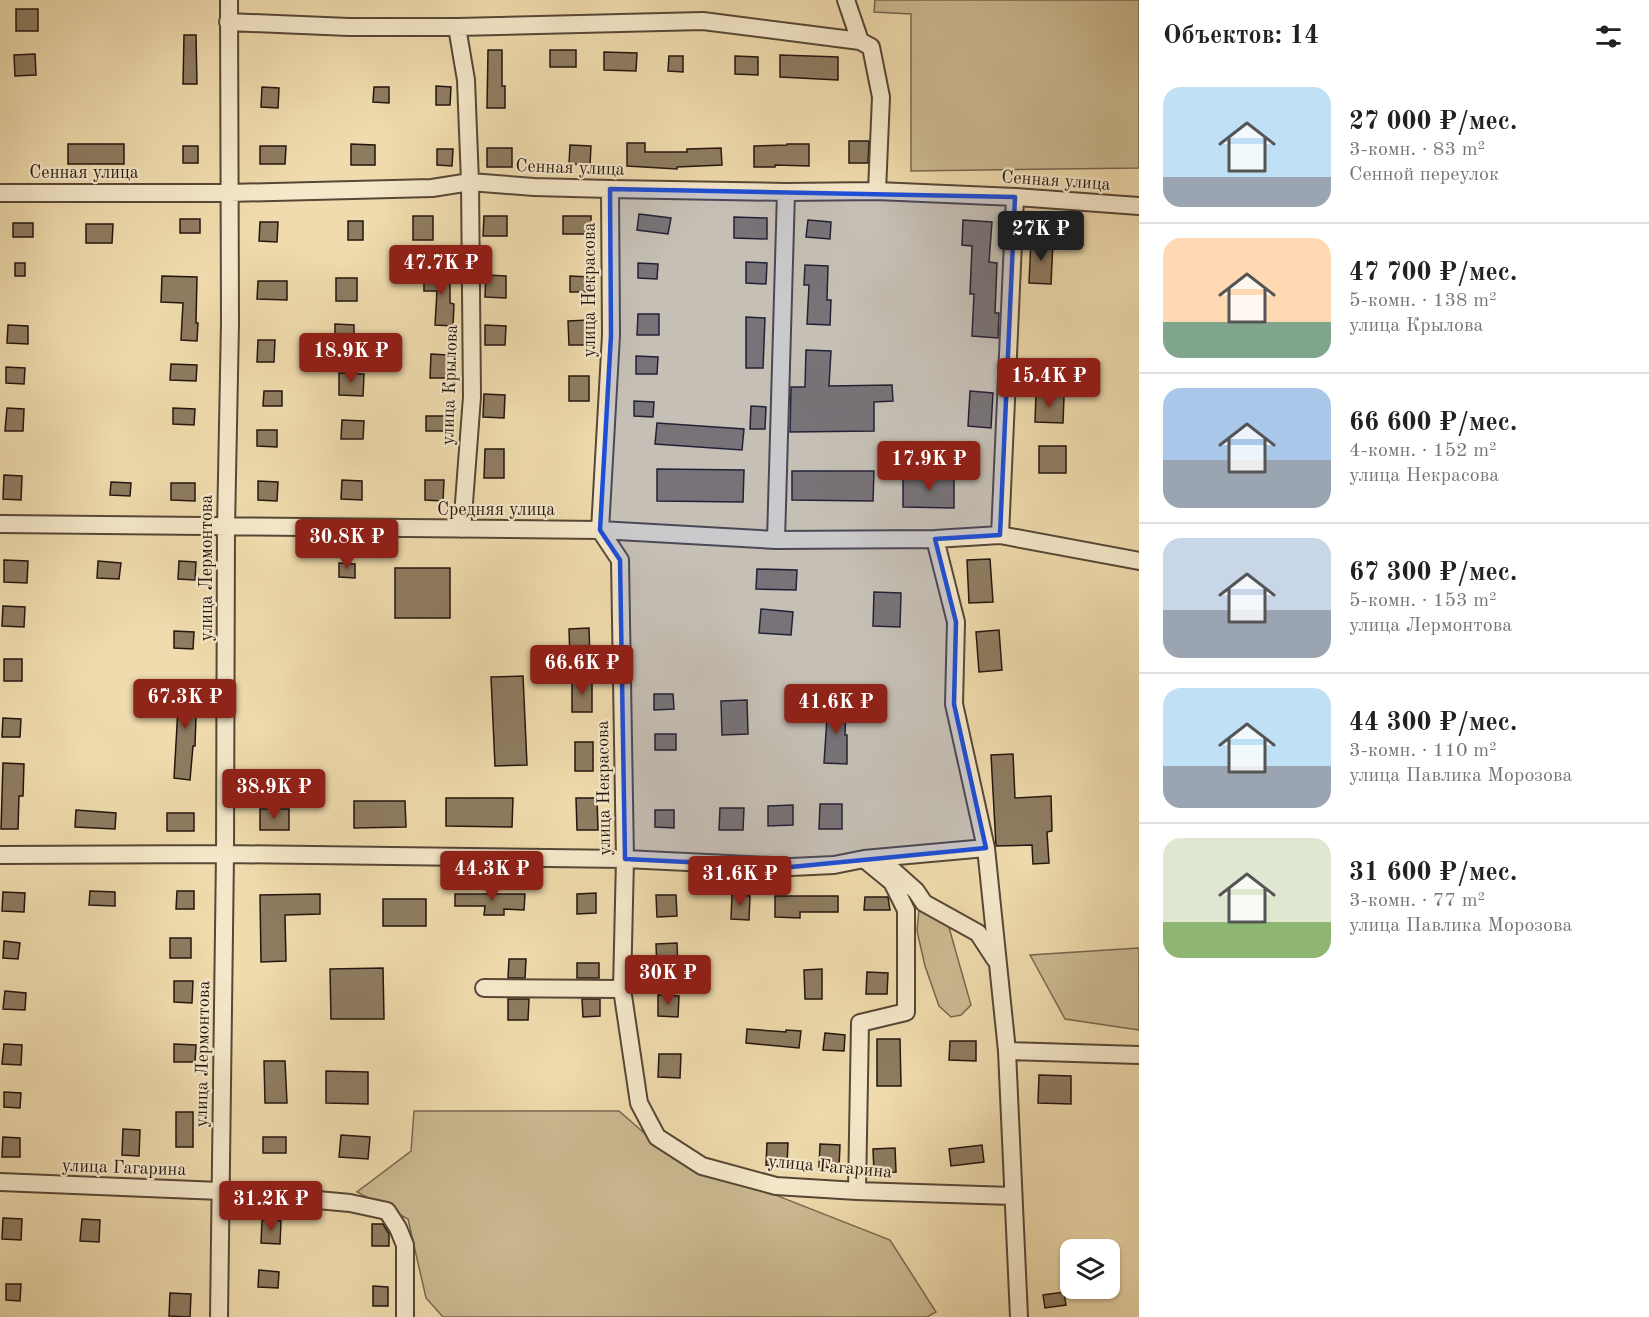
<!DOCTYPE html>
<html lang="ru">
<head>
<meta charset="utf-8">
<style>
	body { margin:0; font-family:"Old Standard TT",serif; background:#f2f2f2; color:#222; height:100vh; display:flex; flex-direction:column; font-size:22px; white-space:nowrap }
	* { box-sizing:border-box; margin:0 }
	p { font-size:20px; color:#767676 }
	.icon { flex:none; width:33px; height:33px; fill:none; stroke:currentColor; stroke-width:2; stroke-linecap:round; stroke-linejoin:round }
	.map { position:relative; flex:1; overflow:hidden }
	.details { display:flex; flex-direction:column; background:#fff; width:510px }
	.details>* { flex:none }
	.fabs { position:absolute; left:1060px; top:1239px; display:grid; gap:12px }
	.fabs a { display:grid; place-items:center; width:60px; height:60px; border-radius:12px; background:#fff; box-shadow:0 2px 4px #0004; font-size:30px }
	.price { position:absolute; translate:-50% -51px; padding:0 14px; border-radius:6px; background:#8f2418; color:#fff; font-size:20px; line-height:39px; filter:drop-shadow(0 2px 3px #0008) }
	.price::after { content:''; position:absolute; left:50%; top:36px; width:18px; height:14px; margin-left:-9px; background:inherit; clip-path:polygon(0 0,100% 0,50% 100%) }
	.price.active { background:#222; color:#fff }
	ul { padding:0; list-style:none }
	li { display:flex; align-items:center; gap:18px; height:150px; padding:0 24px }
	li+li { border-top:2px solid #e0e0e0 }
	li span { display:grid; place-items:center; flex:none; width:168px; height:120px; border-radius:18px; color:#555 }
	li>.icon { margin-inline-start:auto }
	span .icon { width:72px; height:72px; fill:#fffc; stroke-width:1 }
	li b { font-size:26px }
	h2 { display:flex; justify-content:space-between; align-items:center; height:72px; padding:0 24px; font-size:26px }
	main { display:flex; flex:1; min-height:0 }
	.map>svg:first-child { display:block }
</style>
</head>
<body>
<main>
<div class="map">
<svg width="1139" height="1317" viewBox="0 0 1139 1317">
	<rect width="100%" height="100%" fill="#efdbad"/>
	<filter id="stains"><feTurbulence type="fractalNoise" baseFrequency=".00333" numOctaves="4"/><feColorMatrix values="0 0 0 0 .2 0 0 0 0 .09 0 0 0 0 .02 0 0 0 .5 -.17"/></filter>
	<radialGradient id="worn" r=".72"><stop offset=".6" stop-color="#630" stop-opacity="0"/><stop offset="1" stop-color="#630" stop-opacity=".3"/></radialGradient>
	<path fill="#ccba92" stroke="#786850" stroke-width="1.5" d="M875 0H1139V168L911 171V14L874 12Z
		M919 909 932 912 948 924 971 1005 961 1015 951 1017 939 1006 925 966 917 931Z
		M1139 948V1030L1065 1019 1030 955Z
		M414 1111H619L674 1159 732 1178 890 1240 936 1312 927 1317H443L426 1298 408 1219 357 1192 411 1151Z"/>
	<path fill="#8e7c61" stroke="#24160f" stroke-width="1.5" d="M16 9H38V31H16Z
		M184 35H196L197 84H183Z
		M488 50H502V86H505V108H487Z
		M550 50H576V67H550Z
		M604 52 637 53 636 71 604 70Z
		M35 54 36 75 15 76 14 55Z
		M780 55 838 57V80L780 77Z
		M669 56H683V72L668 71Z
		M735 56 758 57V75L735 74Z
		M436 86 451 87 450 105H436Z
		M262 87 279 88 278 108 261 107Z
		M374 87H389V103L373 102Z
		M849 141H869L868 163H849Z
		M627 143H645V152H687V149L721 148 722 165 677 167V169L627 166Z
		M68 144H124V164H68Z
		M351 144 375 145V165H351Z
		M787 144H809V166L775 165V167H754V146L787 145Z
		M570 145 591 146 590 165 569 164Z
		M183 146H198V163H183Z
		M260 146H286L285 164H260Z
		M487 148H512V167H487Z
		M437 149H453L452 166 437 165Z
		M639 214 671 218 668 234 637 230Z
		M413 216H433V240H413Z
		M484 216H507V236H483Z
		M563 216H591V234H563Z
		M734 217 767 218V239L734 238Z
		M180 219H200V233H180Z
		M808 220 831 222 830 239 806 237Z
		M963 220 992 222 989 262 997 263 995 313H999L998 338 972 336 974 294H970L972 246 962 245Z
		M348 221H363V240H348Z
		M260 222H278L277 242 259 241Z
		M13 223H33V237H13Z
		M86 224H113L112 243H86Z
		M1031 240 1053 241 1051 284 1029 283Z
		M746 262 767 263 766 284 746 283Z
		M15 263H25V276H15Z
		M638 263 658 264 657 279 638 278Z
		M805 265 828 266 827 300H831L830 325 807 324 809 285H804Z
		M424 271 450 272V303L454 304 453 326 435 325 437 291H424Z
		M486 275 506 276V298L485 297Z
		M162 276 197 277 196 323H198L197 341 181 340 183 303 161 302Z
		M570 276 590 277V292H570Z
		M336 278H357V301H336Z
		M258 281H287V300L257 299Z
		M638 314H659V335H637Z
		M746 317 765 318 763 368H746Z
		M589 320V345H569L568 321Z
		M335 324 354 325V346H335Z
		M8 325 28 326V344L7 343Z
		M485 325 506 326 505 345H485Z
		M258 340H275L274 362H257Z
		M806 350 831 351 829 386 892 385 893 401 874 402V431L790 432 791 387H805Z
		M431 354 447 355V378H430Z
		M636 356 658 357 657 374H636Z
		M171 364 197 365 196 381 170 380Z
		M6 367 25 368 24 384 6 383Z
		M339 373 364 374 363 396 339 395Z
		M569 376H589V401H569Z
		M264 391H282V406H263Z
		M970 391 993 393 991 428 968 426Z
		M484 394 505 395 504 418 483 417Z
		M1036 394 1064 396 1063 423 1035 422Z
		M634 401 654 402 653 417 634 416Z
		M751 406 766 407 765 429H750Z
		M7 408 24 409 23 431H5Z
		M173 408 195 409 194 425 173 424Z
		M426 416H445V431H426Z
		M342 420 364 421 363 439H341Z
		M657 423 744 429 742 450 655 444Z
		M257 430H277V447L257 446Z
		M1039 446H1066V473H1039Z
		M485 449H504V478H484Z
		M657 469 744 470 743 502 657 501Z
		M792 471H874L873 501 792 500Z
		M4 475 22 476 21 500 3 499Z
		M903 477H954V508L903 507Z
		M342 480 362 481V500L341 499Z
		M425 480H444L443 501 425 500Z
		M258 481 278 482 277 501 258 500Z
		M111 482 131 483 130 496 110 495Z
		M171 483H195V501L171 500Z
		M990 559 993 602 969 603 967 560Z
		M4 560 28 561 27 583 4 582Z
		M98 561 121 563 119 579 97 578Z
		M179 561 196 562 195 580 178 579Z
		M339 563 355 564V578L339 577Z
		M395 568H450V618H395Z
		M757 569 797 570 796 590 756 589Z
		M874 592 901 593 900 627 873 626Z
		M3 606 25 607 24 627 2 626Z
		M761 609 793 612 791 635 759 633Z
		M589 628 590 659H570L569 629Z
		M999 630 1002 670 979 672 976 632Z
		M174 631 194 632 193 649 174 648Z
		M4 659H22V681H4Z
		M523 676 527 765 495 766 491 677Z
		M572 681H592V712H572Z
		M175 687H197L195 746H193L190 780 174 778 178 708H174Z
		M654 694H673L674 709 654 710Z
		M747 700 748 734 722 735 721 701Z
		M828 703 846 704 845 735H847V764L824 763Z
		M3 718 21 719 20 737H2Z
		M655 734H676V750H655Z
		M575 742H593V771H575Z
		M1013 754 1015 798 1051 796 1052 831 1047 832 1049 863 1033 864 1032 845 996 846 991 755Z
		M3 763 24 764 23 796H19L18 829H1Z
		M446 798H513L512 827 446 826Z
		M576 798H597L598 830H577Z
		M354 801H405L406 827 354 828Z
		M820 804H842V829H819Z
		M793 805V825L768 826V806Z
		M720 808H744L743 830H719Z
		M260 809H289V830H260Z
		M76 810 116 813 115 829 75 827Z
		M655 810H674V828L655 827Z
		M167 813H194V831H167Z
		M90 891 115 892V906L89 905Z
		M177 891H194V909H176Z
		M3 892 25 893 24 912 2 911Z
		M596 893V913L577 914V894Z
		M320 894V914L285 915 286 961 261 962 260 895Z
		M455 894H525L524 910 504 909V915H484L485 906H455Z
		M656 895H676L677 916 657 917Z
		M732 895 750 896 749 920 731 919Z
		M775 896H838V912H800V918L775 917Z
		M865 897H888L890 910H864Z
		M383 899H426V926H383Z
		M170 938H191V958H170Z
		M4 941 20 943 18 959 3 958Z
		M677 943 678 968H657L656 944Z
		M509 959H526L525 978H508Z
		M577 963H599V978H577Z
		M383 968 384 1019H331L330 969Z
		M822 969V999H805L804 970Z
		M867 972 888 973 887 994H866Z
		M174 981H193L192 1003 174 1002Z
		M5 991 26 993 25 1010 3 1009Z
		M658 995 679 996 678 1017 658 1016Z
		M508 999H529L528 1020H508Z
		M582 999H600V1016L583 1017Z
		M747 1029 786 1032V1030L801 1031 799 1048 746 1043Z
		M825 1033 845 1035 844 1051 823 1050Z
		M877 1039H900L901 1086H877Z
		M950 1041H976V1061L949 1060Z
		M4 1044 22 1045 21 1065 2 1064Z
		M174 1044 196 1045 195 1062H174Z
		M659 1054H681L680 1078 658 1077Z
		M264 1061H285L287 1103H265Z
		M326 1071 368 1072V1104L326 1103Z
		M1039 1075 1071 1076V1104L1038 1103Z
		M4 1092 21 1093 20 1108 4 1107Z
		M176 1112H193V1147H176Z
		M123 1129 140 1130 139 1156 122 1155Z
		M341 1135 370 1137 368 1159 339 1157Z
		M3 1137 20 1138V1157H2Z
		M263 1137H286V1153H263Z
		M767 1143H788L787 1166 766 1165Z
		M820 1144 840 1145 839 1168 819 1167Z
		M982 1145 984 1162 951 1166 949 1149Z
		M895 1148 896 1172 874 1173 873 1149Z
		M3 1218 22 1219 21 1240 2 1239Z
		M82 1219 100 1220 99 1242 80 1241Z
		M262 1220 281 1221 280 1244 261 1243Z
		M372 1224H383L389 1234V1246H372Z
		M259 1270 279 1272 278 1288 258 1287Z
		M6 1284H21L20 1301 6 1300Z
		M373 1286 388 1287V1306H373Z
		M1064 1292 1066 1305 1045 1308 1043 1295Z
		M170 1293 191 1294 190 1317 169 1316Z"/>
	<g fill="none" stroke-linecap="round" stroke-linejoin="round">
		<defs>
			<path id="minor" d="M846 0 860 41
				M228 22 349 27H457L703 21 860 41 871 47 881 97 877 191
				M457 27 466 80 470 182 472 397 462 529
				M610 189 611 335 600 530 620 560 625 859 622 989 639 1103 657 1137 702 1166 776 1186 857 1191 1012 1196
				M0 193H229L432 188 470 182 534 187 610 189 786 192 877 191 1015 197 1139 206
				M0 524 600 530 776 540 935 539 1000 535 1139 561
				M1000 535 1015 197
				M935 539 956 622 954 704 986 848 1007 1051 1019 1317
				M776 540 786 192
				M0 855 225 854 625 859 791 867 834 865 864 859 986 848
				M888 866 916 891 924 903 978 933 995 959
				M484 988 622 989
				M1007 1051 1139 1055
				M0 1182 220 1191 350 1203 387 1211 398 1228 405 1245V1317
				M857 1191 860 1023 906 1012V910L892 882 864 859
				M219 1317 225 854 226 528 230 323 229 0"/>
		</defs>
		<use href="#minor" stroke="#574736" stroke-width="20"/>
		<use href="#minor" stroke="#f5e8ca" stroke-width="16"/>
	</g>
	<path fill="#1d4ed8" fill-opacity="0.2" stroke="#1d4ed8" stroke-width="4.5" stroke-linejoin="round" d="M610 189 1015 197 1000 535 935 539 956 622 954 704 986 848 791 867 625 859 620 560 600 530 611 335Z"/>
	<g text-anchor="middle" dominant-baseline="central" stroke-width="4.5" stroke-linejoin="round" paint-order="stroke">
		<g font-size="18" fill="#24160f" stroke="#f5e8ca">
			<text transform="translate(570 168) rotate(2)">Сенная улица</text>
			<text x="84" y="173">Сенная улица</text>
			<text transform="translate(1056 181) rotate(4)">Сенная улица</text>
			<text transform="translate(590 290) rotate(-90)">улица Некрасова</text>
			<text transform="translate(450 385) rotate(-88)">улица Крылова</text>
			<text x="496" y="510">Средняя улица</text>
			<text transform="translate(207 568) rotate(-90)">улица Лермонтова</text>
			<text transform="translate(604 788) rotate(-91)">улица Некрасова</text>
			<text transform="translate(203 1054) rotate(-89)">улица Лермонтова</text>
			<text transform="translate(830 1167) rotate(5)">улица Гагарина</text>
			<text transform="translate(124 1168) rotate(2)">улица Гагарина</text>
		</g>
	</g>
	<rect width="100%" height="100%" filter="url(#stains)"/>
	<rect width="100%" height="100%" fill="url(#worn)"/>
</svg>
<div class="fabs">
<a><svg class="icon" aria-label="layers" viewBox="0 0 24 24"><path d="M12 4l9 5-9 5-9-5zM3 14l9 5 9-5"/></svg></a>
</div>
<b class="price active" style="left:1041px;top:262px">27K ₽</b>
<b class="price" style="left:441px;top:296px">47.7K ₽</b>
<b class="price" style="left:351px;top:384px">18.9K ₽</b>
<b class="price" style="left:1049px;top:409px">15.4K ₽</b>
<b class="price" style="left:929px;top:492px">17.9K ₽</b>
<b class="price" style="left:347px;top:570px">30.8K ₽</b>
<b class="price" style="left:582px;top:696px">66.6K ₽</b>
<b class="price" style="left:185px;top:730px">67.3K ₽</b>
<b class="price" style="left:836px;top:735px">41.6K ₽</b>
<b class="price" style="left:274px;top:820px">38.9K ₽</b>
<b class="price" style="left:492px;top:902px">44.3K ₽</b>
<b class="price" style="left:740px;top:907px">31.6K ₽</b>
<b class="price" style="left:668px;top:1006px">30K ₽</b>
<b class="price" style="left:271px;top:1232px">31.2K ₽</b>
</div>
<section class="details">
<h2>Объектов: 14<svg class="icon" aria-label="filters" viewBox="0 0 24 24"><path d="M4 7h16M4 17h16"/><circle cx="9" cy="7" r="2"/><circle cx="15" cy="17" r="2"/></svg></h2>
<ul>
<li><span style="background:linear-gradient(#bfe0f5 75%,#9aa5b1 0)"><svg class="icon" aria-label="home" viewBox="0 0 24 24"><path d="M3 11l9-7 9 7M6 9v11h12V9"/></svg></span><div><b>27 000 ₽/мес.</b><p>3-комн. · 83 m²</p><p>Сенной переулок</p></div></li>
<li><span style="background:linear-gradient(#ffd9b3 70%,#7fa58c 0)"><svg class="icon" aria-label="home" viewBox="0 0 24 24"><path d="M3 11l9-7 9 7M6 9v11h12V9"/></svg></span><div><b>47 700 ₽/мес.</b><p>5-комн. · 138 m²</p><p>улица Крылова</p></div></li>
<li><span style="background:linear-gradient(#a9c7e8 60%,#9aa5b1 0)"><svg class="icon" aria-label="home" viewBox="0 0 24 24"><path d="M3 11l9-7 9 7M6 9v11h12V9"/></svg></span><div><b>66 600 ₽/мес.</b><p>4-комн. · 152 m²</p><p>улица Некрасова</p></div></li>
<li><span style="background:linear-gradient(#c9d6e8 60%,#9aa5b1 0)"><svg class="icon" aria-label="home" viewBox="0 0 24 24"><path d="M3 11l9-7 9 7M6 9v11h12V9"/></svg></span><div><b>67 300 ₽/мес.</b><p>5-комн. · 153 m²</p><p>улица Лермонтова</p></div></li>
<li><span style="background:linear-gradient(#bfe0f5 65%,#9aa5b1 0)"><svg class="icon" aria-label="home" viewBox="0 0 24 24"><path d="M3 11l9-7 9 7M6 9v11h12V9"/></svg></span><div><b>44 300 ₽/мес.</b><p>3-комн. · 110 m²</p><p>улица Павлика Морозова</p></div></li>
<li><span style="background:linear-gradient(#dfe7d0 70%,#8fb573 0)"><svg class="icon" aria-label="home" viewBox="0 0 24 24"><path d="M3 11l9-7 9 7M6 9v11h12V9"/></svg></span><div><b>31 600 ₽/мес.</b><p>3-комн. · 77 m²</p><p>улица Павлика Морозова</p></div></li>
</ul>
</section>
</main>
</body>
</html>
